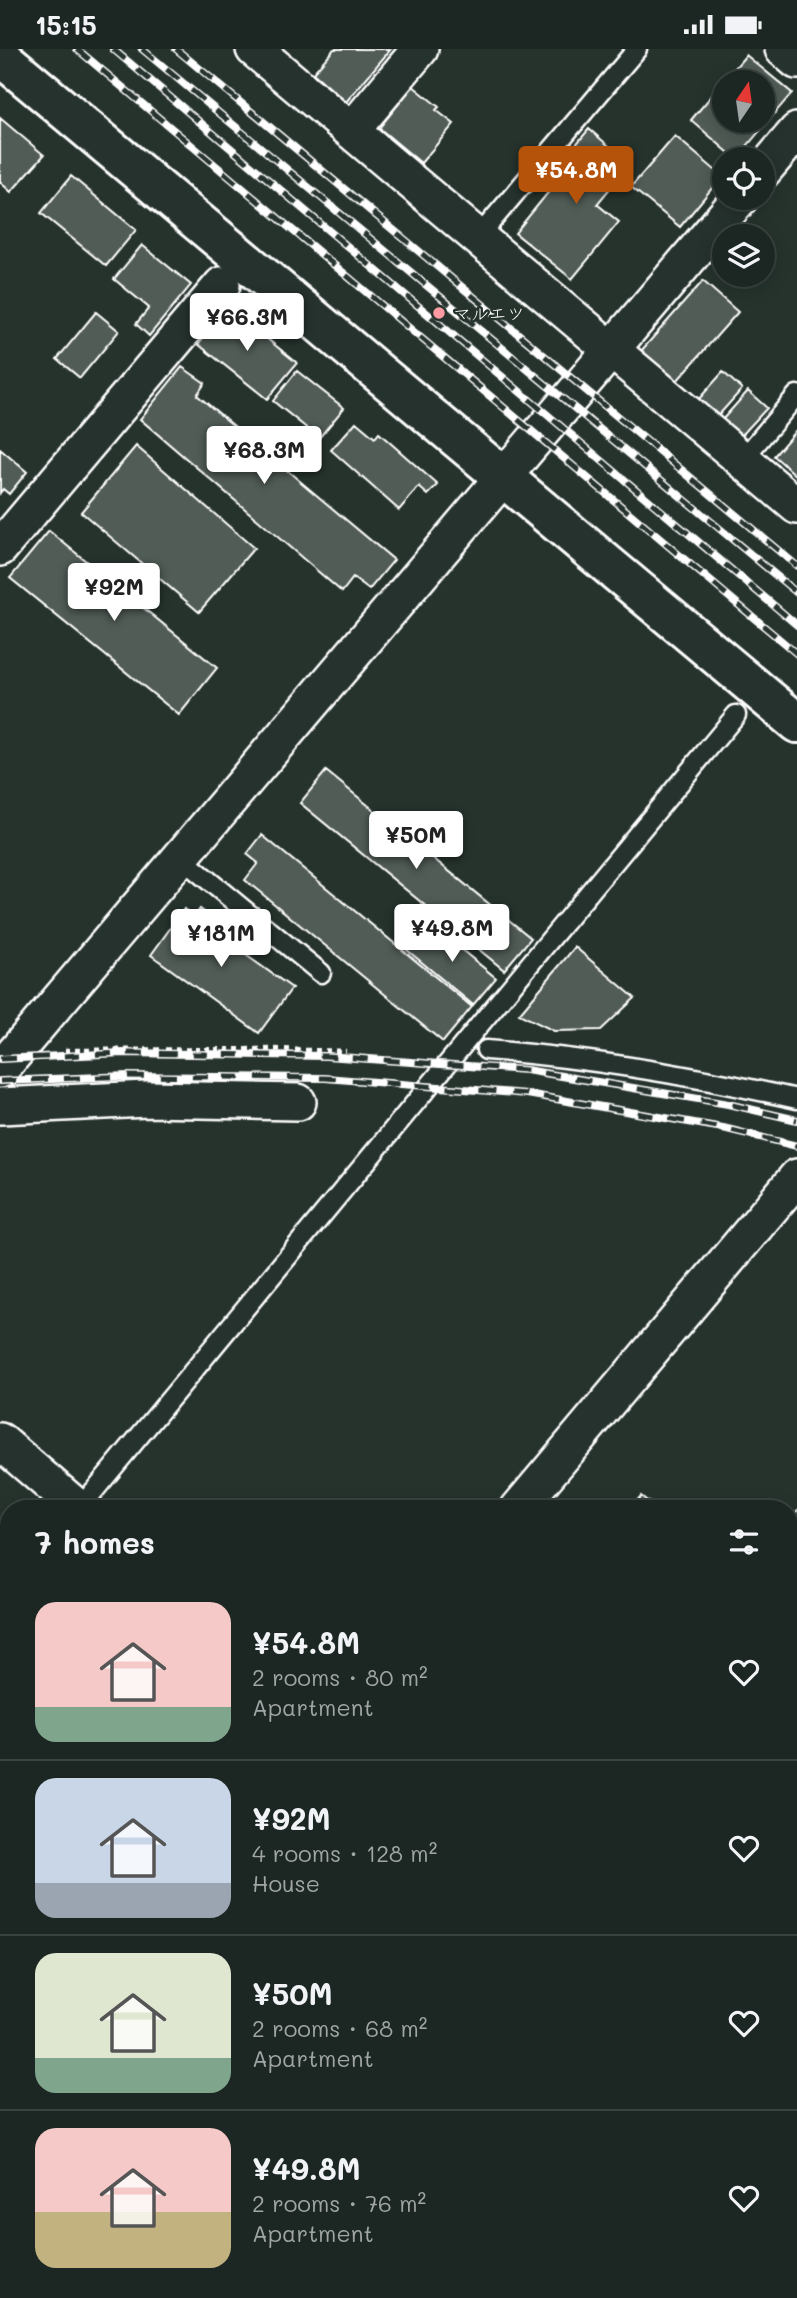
<!DOCTYPE html>
<html lang="en">
<head>
<meta charset="utf-8">
<style>
	body { margin:0; font-family:Mali,"Klee One",sans-serif; background:#29322f; color:#f1f3f6; height:100vh; display:flex; flex-direction:column; font-size:26px; white-space:nowrap }
	* { box-sizing:border-box; margin:0 }
	p { font-size:23px; color:#a0a5a5 }
	.icon { flex:none; width:38px; height:38px; fill:none; stroke:currentColor; stroke-width:2; stroke-linecap:round; stroke-linejoin:round }
	.map { position:relative; flex:1; overflow:hidden }
	.side { position:absolute; left:0px; top:1451px; width:798px; height:800px; display:flex; flex-direction:column; background:#1c2622; border-radius:28px 28px 0 0; box-shadow:0 4px 18px #0003,0 0 0 2px #3a4340 }
	.side>* { flex:none }
	.needle { width:46px; rotate:13deg }
	.tools { position:absolute; left:712px; top:21px; display:grid; gap:14px }
	.tools a { display:grid; place-items:center; width:63px; height:63px; border-radius:50%; background:#1c2622; box-shadow:0 4px 18px #0003,0 0 0 2px #3a4340; font-size:35px }
	.price { position:absolute; translate:-50% -60px; padding:0 16px; border-radius:7px; background:#fff; color:#222; font-size:23px; line-height:46px; filter:drop-shadow(0 2px 4px #0008) }
	.price::after { content:''; position:absolute; left:50%; top:42px; width:21px; height:16px; margin-left:-10px; background:inherit; clip-path:polygon(0 0,100% 0,50% 100%) }
	.price.active { background:#b45309; color:#fff }
	ul { padding:0; list-style:none }
	li { display:flex; align-items:center; gap:21px; height:175px; padding:0 35px }
	li+li { border-top:2px solid #3a4340 }
	li span { display:grid; place-items:center; flex:none; width:196px; height:140px; border-radius:21px; color:#555 }
	li>.icon { margin-inline-start:auto }
	span .icon { width:84px; height:84px; fill:#fffc; stroke-width:1 }
	li b { font-size:30px }
	h2 { display:flex; justify-content:space-between; align-items:center; height:84px; padding:0 35px; font-size:30px }
	.status { display:flex; justify-content:space-between; align-items:center; height:49px; padding:0 35px; background:#1c2622; direction:ltr }
	.status svg { height:19px; fill:currentColor }
	.map>svg:first-child { display:block }
</style>
</head>
<body>
<div class="status"><b>15:15</b><svg viewBox="0 0 49 12"><path d="M0 12V9h3v3zM5 12V6h3v6zM10 12V3h3v9zM15 12V0h3v12zM26 1h20v11H26zM47 4h2v5h-2z"/></svg></div>
<div class="map">
<svg width="797" height="2249" viewBox="0 0 797 2249">
	<rect width="100%" height="100%" fill="#26332d"/>
	<filter id="ink" filterUnits="userSpaceOnUse"><feTurbulence type="fractalNoise" baseFrequency=".0143" numOctaves="2"/><feDisplacementMap in="SourceGraphic" scale="14" xChannelSelector="R" yChannelSelector="G"/><feConvolveMatrix kernelMatrix="1 2 1 2 8 2 1 2 1" color-interpolation-filters="sRGB"/></filter>
	<g filter="url(#ink)">
		<path fill="#3e4944" stroke="#9ea4a2" stroke-width="2" d="M9 1978V2039L0 2050V1988Z"/>
		<path fill="#515c57" stroke="#fff" stroke-width="2" fill-rule="evenodd" d="M334 0H391L346 53 313 24Z
			M746 6 792 44 736 110 691 71ZM724 33H763V72H724Z
			M413 37 439 58 436 61 454 75 421 114 379 79Z
			M0 69 44 106 11 143 0 133Z
			M589 80 630 115 597 155 619 173 572 230 515 184 555 135 548 129Z
			M675 87 722 127 680 178 631 138Z
			M71 127 136 181 106 217 41 164Z
			M142 196 191 236 149 287 136 275 149 259 114 230Z
			M703 232 738 263 676 333 641 302Z
			M228 258 297 314 267 350 198 295Z
			M96 263 119 282 80 329 57 310Z
			M182 318 205 334 197 346 394 511 369 541 353 529 342 543 140 370Z
			M297 322 344 359 319 389 273 352Z
			M723 323 742 340 717 368 698 351Z
			M748 342 767 359 741 387 722 371Z
			M356 373 375 389 379 384 438 436 428 446 419 438 399 461 331 401Z
			M797 380V427L774 407Z
			M136 397 254 499 199 563 81 463Z
			M0 400 27 423 9 445 3 440 0 444Z
			M49 482 217 619 179 666 10 529Z
			M326 722 531 889 504 921 300 754Z
			M262 786 472 958 443 993 245 831 258 814 247 805Z
			M184 860 194 868 200 860 229 882 225 891 292 939 259 984 151 906Z
			M430 875 496 929 473 956 407 901Z
			M575 898 635 949 601 981 554 982 519 965Z
			M641 1447 657 1460H630Z
			M797 1462V1583L789 1593V1471Z
			M789 1823 797 1830V1935L789 1928Z"/>
		<g fill="none" stroke-linecap="round" stroke-linejoin="round">
			<defs>
				<path id="lane" d="M479 187 637 0
					M743 410 797 346
					M180 808 321 924
					M486 1001C590 1009 695 1027 797 1050
					M79 1460 736 666"/>
				<path id="street" d="M254 0 797 457
					M783 0 797 12
					M352 81 420 0
					M763 122 797 82
					M0 499 222 236
					M0 1021 740 149
					M0 1057 147 1050 298 1053
					M0 1392 79 1460
					M518 1460 797 1128
					M0 2073 9 2062
					M789 2184 797 2175
					M735 2249 741 2242"/>
				<path id="secondary" d="M0 7 797 674
					M789 2046 797 2052"/>
			</defs>
			<use href="#lane" stroke="#fff" stroke-width="23"/>
			<use href="#street" stroke="#fff" stroke-width="40"/>
			<use href="#secondary" stroke="#fff" stroke-width="44"/>
			<path stroke="#fff" stroke-width="4.5" stroke-dasharray="5 5" stroke-linecap="butt" d="M65 1001 271 1000 346 1002
				M0 1554 9 1544
				M296 2249 302 2242"/>
			<use href="#lane" stroke="#26332d" stroke-width="18"/>
			<use href="#street" stroke="#26332d" stroke-width="35"/>
			<use href="#secondary" stroke="#26332d" stroke-width="38"/>
			<defs>
				<path id="rail" d="M77 0 797 605
					M113 0 797 576
					M142 0 797 544
					M176 0 797 517
					M0 1010 123 1004 326 1007 526 1021 728 1055 797 1071
					M0 1032 128 1027 325 1029 527 1045 723 1079 797 1097"/>
			</defs>
			<use href="#rail" stroke="#fff" stroke-width="8"/>
			<use href="#rail" stroke="#26332d" stroke-width="5" stroke-dasharray="16" stroke-linecap="butt"/>
		</g>
	</g>
	<circle fill="#ff9aa2" stroke="#26332d" stroke-width="2.5" cx="439" cy="264" r="7"/>
	<g text-anchor="middle" dominant-baseline="central" stroke-width="5" stroke-linejoin="round" paint-order="stroke">
		<g font-size="18" fill="#fff" stroke="#26332d" text-anchor="start">
			<text x="453" y="264">マルエツ</text>
		</g>
	</g>
</svg>
<div class="tools">
<a><svg class="needle" viewBox="-14 -14 28 28"><path d="M0-13l5 13h-10z" fill="#e53935"/><path d="M0 13l5-13h-10z" fill="#a0a5a5"/></svg></a>
<a><svg class="icon" aria-label="locate" viewBox="0 0 24 24"><circle cx="12" cy="12" r="6"/><path d="M12 2v4M12 18v4M2 12h4M18 12h4"/></svg></a>
<a><svg class="icon" aria-label="layers" viewBox="0 0 24 24"><path d="M12 4l9 5-9 5-9-5zM3 14l9 5 9-5"/></svg></a>
</div>
<b class="price active" style="left:576px;top:157px">¥54.8M</b>
<b class="price" style="left:247px;top:304px">¥66.3M</b>
<b class="price" style="left:264px;top:437px">¥68.3M</b>
<b class="price" style="left:114px;top:574px">¥92M</b>
<b class="price" style="left:416px;top:822px">¥50M</b>
<b class="price" style="left:452px;top:915px">¥49.8M</b>
<b class="price" style="left:221px;top:920px">¥181M</b>
<section class="side">
<h2>7 homes<svg class="icon" aria-label="filters" viewBox="0 0 24 24"><path d="M4 7h16M4 17h16"/><circle cx="9" cy="7" r="2"/><circle cx="15" cy="17" r="2"/></svg></h2>
<ul>
<li><span style="background:linear-gradient(#f6c9c9 75%,#7fa58c 0)"><svg class="icon" aria-label="home" viewBox="0 0 24 24"><path d="M3 11l9-7 9 7M6 9v11h12V9"/></svg></span><div><b>¥54.8M</b><p>2 rooms · 80 m²</p><p>Apartment</p></div><svg class="icon" aria-label="heart" viewBox="0 0 24 24"><path d="M12 20l-8-8c-3-5 5-10 8-4 3-6 11-1 8 4z"/></svg></li>
<li><span style="background:linear-gradient(#c9d6e8 75%,#9aa5b1 0)"><svg class="icon" aria-label="home" viewBox="0 0 24 24"><path d="M3 11l9-7 9 7M6 9v11h12V9"/></svg></span><div><b>¥92M</b><p>4 rooms · 128 m²</p><p>House</p></div><svg class="icon" aria-label="heart" viewBox="0 0 24 24"><path d="M12 20l-8-8c-3-5 5-10 8-4 3-6 11-1 8 4z"/></svg></li>
<li><span style="background:linear-gradient(#dfe7d0 75%,#7fa58c 0)"><svg class="icon" aria-label="home" viewBox="0 0 24 24"><path d="M3 11l9-7 9 7M6 9v11h12V9"/></svg></span><div><b>¥50M</b><p>2 rooms · 68 m²</p><p>Apartment</p></div><svg class="icon" aria-label="heart" viewBox="0 0 24 24"><path d="M12 20l-8-8c-3-5 5-10 8-4 3-6 11-1 8 4z"/></svg></li>
<li><span style="background:linear-gradient(#f6c9c9 60%,#c2b280 0)"><svg class="icon" aria-label="home" viewBox="0 0 24 24"><path d="M3 11l9-7 9 7M6 9v11h12V9"/></svg></span><div><b>¥49.8M</b><p>2 rooms · 76 m²</p><p>Apartment</p></div><svg class="icon" aria-label="heart" viewBox="0 0 24 24"><path d="M12 20l-8-8c-3-5 5-10 8-4 3-6 11-1 8 4z"/></svg></li>
</ul>
</section>
</div>
</body>
</html>
